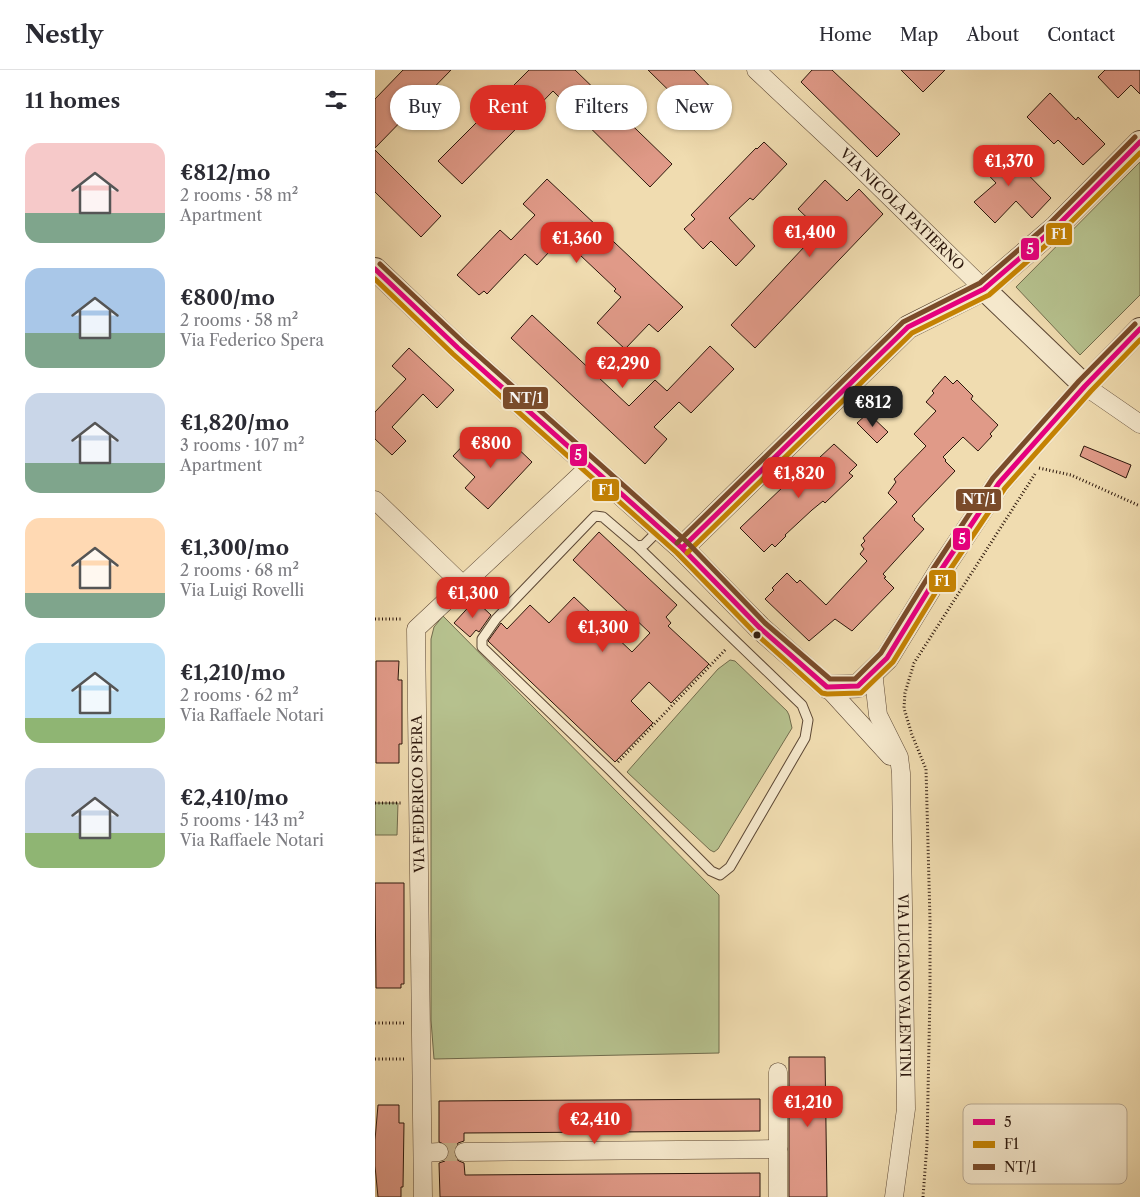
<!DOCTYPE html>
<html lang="en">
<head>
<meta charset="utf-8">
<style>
	body { margin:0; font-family:"Libre Caslon Text",serif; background:#f2f2f3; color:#2b2b33; height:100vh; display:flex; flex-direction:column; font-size:19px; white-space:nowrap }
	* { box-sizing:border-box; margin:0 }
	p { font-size:16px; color:#7c7c81 }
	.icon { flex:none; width:28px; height:28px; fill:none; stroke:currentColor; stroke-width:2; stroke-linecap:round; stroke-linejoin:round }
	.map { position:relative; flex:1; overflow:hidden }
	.drawer { display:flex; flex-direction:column; background:#fff; width:375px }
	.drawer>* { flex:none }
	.banner { position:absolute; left:15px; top:15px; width:475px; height:45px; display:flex; gap:10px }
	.price { position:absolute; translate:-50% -42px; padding:0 11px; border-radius:10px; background:#d93025; color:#fff; font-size:16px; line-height:32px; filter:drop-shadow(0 1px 2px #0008) }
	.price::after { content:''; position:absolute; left:50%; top:30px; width:15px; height:11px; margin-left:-8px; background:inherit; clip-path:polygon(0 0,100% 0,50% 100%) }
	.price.selected { background:#222; color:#fff }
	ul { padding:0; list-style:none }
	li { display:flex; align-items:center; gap:15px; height:125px; padding:0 25px }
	li span { display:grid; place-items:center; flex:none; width:140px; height:100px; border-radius:15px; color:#555 }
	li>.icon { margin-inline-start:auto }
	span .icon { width:60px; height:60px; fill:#fffc; stroke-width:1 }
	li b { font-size:21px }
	h2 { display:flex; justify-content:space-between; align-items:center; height:60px; padding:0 25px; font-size:21px }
	.chip { padding:0 18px; border-radius:22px; background:#fff; box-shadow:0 1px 4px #0004; font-size:18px; line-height:45px }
	.chip.selected { background:#d93025; color:#fff }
	header { display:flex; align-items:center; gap:30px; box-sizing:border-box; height:70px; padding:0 25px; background:#fff; border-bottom:1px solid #e1e1e2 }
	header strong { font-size:24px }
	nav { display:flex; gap:28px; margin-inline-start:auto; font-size:18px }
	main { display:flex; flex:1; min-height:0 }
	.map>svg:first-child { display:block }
</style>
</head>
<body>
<header>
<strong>Nestly</strong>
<nav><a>Home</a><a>Map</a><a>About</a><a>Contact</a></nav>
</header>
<main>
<section class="drawer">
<h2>11 homes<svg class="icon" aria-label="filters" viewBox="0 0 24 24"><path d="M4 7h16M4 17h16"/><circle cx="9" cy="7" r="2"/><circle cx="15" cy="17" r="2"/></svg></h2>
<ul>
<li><span style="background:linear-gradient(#f6c9c9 70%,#7fa58c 0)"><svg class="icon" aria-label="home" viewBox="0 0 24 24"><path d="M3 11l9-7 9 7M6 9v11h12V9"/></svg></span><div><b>€812/mo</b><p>2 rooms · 58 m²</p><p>Apartment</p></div></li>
<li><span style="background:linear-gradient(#a9c7e8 65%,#7fa58c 0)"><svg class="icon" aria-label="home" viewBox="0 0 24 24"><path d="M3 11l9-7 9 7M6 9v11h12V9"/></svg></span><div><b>€800/mo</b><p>2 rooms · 58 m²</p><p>Via Federico Spera</p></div></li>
<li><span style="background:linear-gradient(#c9d6e8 70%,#7fa58c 0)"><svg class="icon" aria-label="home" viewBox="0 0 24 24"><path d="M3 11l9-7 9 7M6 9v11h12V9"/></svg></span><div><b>€1,820/mo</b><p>3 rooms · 107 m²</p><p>Apartment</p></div></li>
<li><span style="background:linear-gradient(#ffd9b3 75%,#7fa58c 0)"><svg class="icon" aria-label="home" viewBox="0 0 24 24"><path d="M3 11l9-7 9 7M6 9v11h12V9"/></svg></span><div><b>€1,300/mo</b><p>2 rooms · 68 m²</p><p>Via Luigi Rovelli</p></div></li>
<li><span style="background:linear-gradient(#bfe0f5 75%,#8fb573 0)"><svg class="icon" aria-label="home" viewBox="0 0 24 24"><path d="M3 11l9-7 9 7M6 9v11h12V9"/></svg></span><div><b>€1,210/mo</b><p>2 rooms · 62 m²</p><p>Via Raffaele Notari</p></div></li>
<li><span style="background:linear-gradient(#c9d6e8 65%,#8fb573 0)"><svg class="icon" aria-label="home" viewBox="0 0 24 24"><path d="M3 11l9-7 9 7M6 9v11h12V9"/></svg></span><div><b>€2,410/mo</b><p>5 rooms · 143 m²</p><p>Via Raffaele Notari</p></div></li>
</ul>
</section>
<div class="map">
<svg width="765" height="1127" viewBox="0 0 765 1127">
	<rect width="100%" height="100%" fill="#f0dcb0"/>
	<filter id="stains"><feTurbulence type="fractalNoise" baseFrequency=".004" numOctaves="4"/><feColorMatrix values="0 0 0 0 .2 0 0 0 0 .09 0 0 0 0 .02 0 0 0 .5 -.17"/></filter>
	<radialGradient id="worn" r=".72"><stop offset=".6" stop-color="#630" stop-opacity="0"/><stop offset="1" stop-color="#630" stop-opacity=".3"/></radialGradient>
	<path fill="#b6c18e" stroke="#716c4d" d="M765 92V225L705 285 641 217Z
		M68 546 344 825V983L59 989 56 950V569L59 557Z
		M355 590 360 591 412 641 414 645 417 658 343 779 339 782 335 780 252 702 343 599Z
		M0 733H23L22 765H0Z"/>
	<path fill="#e09a88" stroke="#2c170c" d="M28 0H76L0 78V29Z
		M154 0H200L297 94 275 117 178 21 87 114 63 91Z
		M273 0H319L349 31 327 53Z
		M437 0H457L525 64 502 87 426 12Z
		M526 0H570L548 22Z
		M730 0H765V24L756 15 743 28 723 7Z
		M675 23 701 50 703 47 730 74 708 95 683 70 679 74 652 47Z
		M389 72 412 94 378 130 375 128 354 148 380 176 361 196 336 171 328 179 309 159 320 149 316 145 381 78 382 79Z
		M624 75 676 128 657 148 641 131 620 153 599 132 621 113 603 94Z
		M0 80 66 146 46 167 0 122Z
		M172 109 308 237 283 262 274 254 250 279 222 253 246 227 239 221 241 219 187 168 162 195 150 184 112 224 109 221 104 225 82 205 125 160 136 170 160 145 148 134Z
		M450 110 472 131 484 119 508 144 380 278 356 255 445 160 423 139Z
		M157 245 254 336 280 310 292 321 335 276 359 299 316 343 304 332 279 357 292 369 270 394 136 268Z
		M34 278 79 320 62 338 48 324 17 357 31 371 17 385 0 369V342L31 309 17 296Z
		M570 306 578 314 582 310 598 326 596 329 623 355 615 364 617 366 603 381 588 367 568 387 571 390 570 391 580 401 537 446 540 449 539 450 549 459 508 504 511 507 509 508 519 518 477 561 460 549 434 571 390 529 399 520 397 518 412 503 422 513 425 510 451 535 492 491 485 484 489 479 486 475 490 471 488 468 522 432 513 423 521 412 519 409 551 376 539 364 561 341 551 332 559 323 557 321Z
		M493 343 513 362 502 373 482 353Z
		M99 364 121 386 135 371 157 392 113 439 90 418 100 407 78 386Z
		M459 374 482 395 474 403 478 406 450 433 448 431 437 440 410 465 411 466 400 477 397 474 389 482 365 458 410 415 413 417Z
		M709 376 756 395 751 408 705 386Z
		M224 462 302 535 291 547 296 553 293 556 334 594 296 633 274 612 256 631 278 653 240 692 113 571 126 553 132 559 155 535 174 553 199 527 257 582 275 563 198 490Z
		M100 530 116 545 104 562 101 560 95 567 79 553Z
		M1 591H24L23 610H27V674H24V693H1Z
		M0 813H29V914H26V918H1Z
		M414 987H450L452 1127H414Z
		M385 1029V1061L89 1063V1071L83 1073 78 1082 80 1088 84 1091 89 1093 90 1105 385 1103V1127H65L64 1093 70 1091 75 1082 73 1076 64 1072V1031Z
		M3 1035H24V1053H29L28 1117H26V1127H3L0 1096V1070Z"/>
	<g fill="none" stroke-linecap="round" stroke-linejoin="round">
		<path stroke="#c9b58f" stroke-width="18" stroke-dasharray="18 9" stroke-linecap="butt" d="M64 1082H89"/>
		<defs>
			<path id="service" d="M262 476 427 635 433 650 430 668 355 797 345 805 336 801 235 700 107 577V569L121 549 220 446 228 447 262 476 269 475 285 459"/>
			<g id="minor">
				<path id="s1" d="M381 0 477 90 609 219"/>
				<path d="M710 316 765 354"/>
				<path d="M0 430 89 516"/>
				<path id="s2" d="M498 601 503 645 524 687 526 703 531 1039 519 1127"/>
				<path d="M452 617 515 686"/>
				<path d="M403 1002V1127"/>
				<path d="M89 1082 403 1079"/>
				<path d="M48 1083 64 1082"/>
				<path d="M48 1127 41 559 215 396"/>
			</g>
			<path id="tertiary" d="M0 199 83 278 307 478 385 558 452 617 483 616 512 588 564 503 624 413 710 316 765 259
				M609 219 710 316
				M307 478 533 257 609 219 681 157 765 72"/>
		</defs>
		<use href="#service" stroke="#5d4835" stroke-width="11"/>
		<use href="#minor" stroke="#5d4835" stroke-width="19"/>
		<use href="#tertiary" stroke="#5d4835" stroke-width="24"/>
		<path stroke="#2c170c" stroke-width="3" stroke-dasharray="1 2.5" stroke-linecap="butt" d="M664 398 696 405 765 436
			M0 549H27
			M243 692 351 579
			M0 733H28
			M0 953H29
			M0 989H29
			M548 1127 552 1074 555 923V850L551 699 537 665 529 638 530 623 539 593 660 404"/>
		<use href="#service" stroke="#f5e8cc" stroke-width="9"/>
		<use href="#minor" stroke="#f5e8cc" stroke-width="18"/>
		<use href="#tertiary" stroke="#f5e8cc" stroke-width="22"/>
		<defs>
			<path id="bus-1" d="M0 199 83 278 307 478 385 558 452 617 483 616 512 588 564 503 624 413 710 316 765 259
				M307 478 533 257 609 219 681 157 765 72"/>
			<path id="bus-2" d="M0 209 78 284 302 483 380 563 447 623 452 624 486 623 518 592 570 507 630 418 716 321 765 270
				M312 483 537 263 614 225 686 162 765 83"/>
			<path id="bus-3" d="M5 194 88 272 312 472 390 553 455 609H480L506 583 558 499 618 408 704 311 760 254
				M302 473 528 252 605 213 676 152 760 67"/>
		</defs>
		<use href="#bus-1" stroke="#f5e8cc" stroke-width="9"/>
		<use href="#bus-2" stroke="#f5e8cc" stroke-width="9"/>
		<use href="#bus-3" stroke="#f5e8cc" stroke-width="9"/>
		<use href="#bus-1" stroke="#e5007d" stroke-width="5"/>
		<use href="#bus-2" stroke="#c48203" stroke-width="5"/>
		<use href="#bus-3" stroke="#7a4b2a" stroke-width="5"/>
	</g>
	<circle fill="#2c170c" stroke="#f5e8cc" stroke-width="2" cx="382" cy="565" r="4.5"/>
	<g text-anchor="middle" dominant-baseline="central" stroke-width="4" stroke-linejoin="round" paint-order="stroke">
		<g font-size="14" fill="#2c170c" stroke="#f5e8cc">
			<text stroke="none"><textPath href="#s1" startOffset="202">VIA NICOLA PATIERNO</textPath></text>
			<text transform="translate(43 724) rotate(-91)">VIA FEDERICO SPERA</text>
			<text stroke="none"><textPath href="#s2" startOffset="320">VIA LUCIANO VALENTINI</textPath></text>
		</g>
	</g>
	<rect x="588" y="1034" width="164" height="80" rx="8" fill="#f5e8cc" stroke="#b9a992" stroke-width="1"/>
	<rect x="598" y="1049" width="22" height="6" fill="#e5007d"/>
	<rect x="598" y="1071" width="22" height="7" fill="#c48203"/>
	<rect x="598" y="1094" width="22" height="6" fill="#7a4b2a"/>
	<g font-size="14" fill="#2c170c">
		<text x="629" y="1057">5</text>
		<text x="629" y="1079">F1</text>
		<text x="629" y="1102">NT/1</text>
	</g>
	<g stroke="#f5e8cc" stroke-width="2">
		<rect x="670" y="152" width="28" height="24" rx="5" fill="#c48203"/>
		<rect x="645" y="167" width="20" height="24" rx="5" fill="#e5007d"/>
		<rect x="127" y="316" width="47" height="24" rx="5" fill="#7a4b2a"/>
		<rect x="194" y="373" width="19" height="24" rx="5" fill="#e5007d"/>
		<rect x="216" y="408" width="29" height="24" rx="5" fill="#c48203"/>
		<rect x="580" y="418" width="47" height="24" rx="5" fill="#7a4b2a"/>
		<rect x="577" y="457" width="19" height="24" rx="5" fill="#e5007d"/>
		<rect x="553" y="499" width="29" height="24" rx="5" fill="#c48203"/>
	</g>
	<g font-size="14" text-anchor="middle" font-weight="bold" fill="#fff">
		<text x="684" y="169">F1</text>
		<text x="655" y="184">5</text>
		<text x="151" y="333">NT/1</text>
		<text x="203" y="390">5</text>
		<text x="231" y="425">F1</text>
		<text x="604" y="434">NT/1</text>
		<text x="587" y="474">5</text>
		<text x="567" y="516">F1</text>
	</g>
	<rect width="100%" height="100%" filter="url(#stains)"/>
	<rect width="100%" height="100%" fill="url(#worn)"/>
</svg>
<b class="price" style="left:634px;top:117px">€1,370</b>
<b class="price" style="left:435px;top:188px">€1,400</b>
<b class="price" style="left:202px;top:194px">€1,360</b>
<b class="price" style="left:248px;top:319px">€2,290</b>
<b class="price selected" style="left:498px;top:358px">€812</b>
<b class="price" style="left:116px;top:399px">€800</b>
<b class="price" style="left:424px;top:429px">€1,820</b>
<b class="price" style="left:98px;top:549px">€1,300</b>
<b class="price" style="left:228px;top:583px">€1,300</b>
<b class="price" style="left:433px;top:1058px">€1,210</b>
<b class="price" style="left:220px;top:1075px">€2,410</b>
<div class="banner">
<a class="chip">Buy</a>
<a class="chip selected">Rent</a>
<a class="chip">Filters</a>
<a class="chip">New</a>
</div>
</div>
</main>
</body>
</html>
